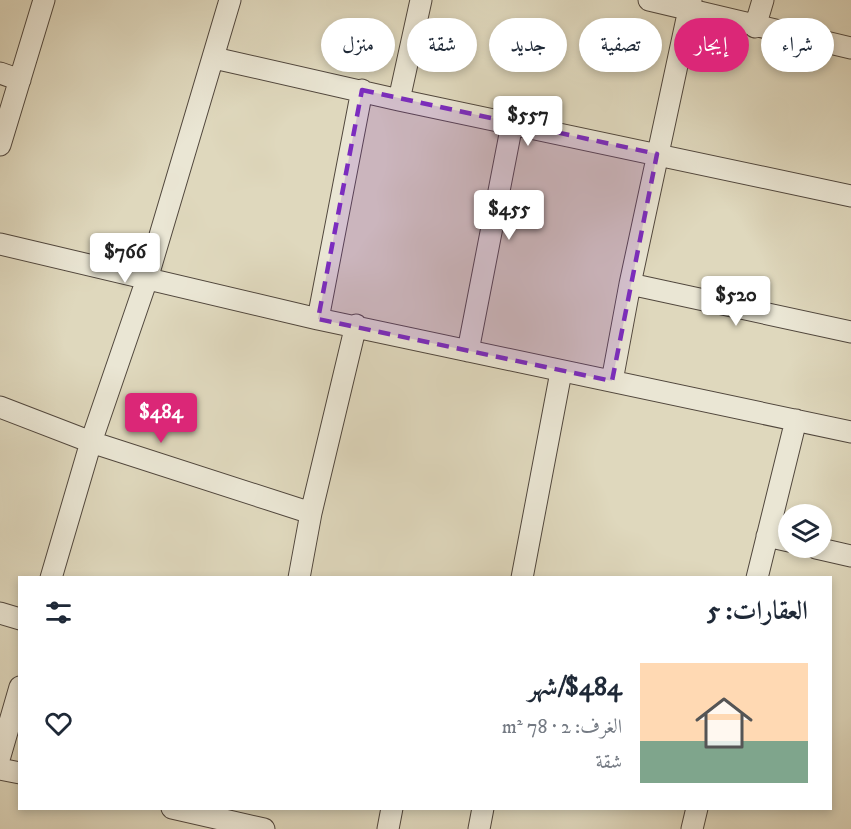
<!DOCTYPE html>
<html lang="ar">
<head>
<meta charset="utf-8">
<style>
	body { margin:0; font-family:"IM FELL DW Pica",Amiri,serif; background:#f2f2f3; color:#1f2937; direction:rtl; height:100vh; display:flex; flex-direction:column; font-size:22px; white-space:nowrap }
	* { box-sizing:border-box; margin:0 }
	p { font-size:20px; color:#747a83 }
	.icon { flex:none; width:33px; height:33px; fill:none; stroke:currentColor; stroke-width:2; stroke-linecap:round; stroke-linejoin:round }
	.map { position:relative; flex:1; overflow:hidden; direction:ltr }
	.drawer { position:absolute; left:18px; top:576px; width:814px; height:234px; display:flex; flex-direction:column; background:#fff; border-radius:0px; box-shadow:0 3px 9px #0003; direction:rtl }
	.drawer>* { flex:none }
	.hud { position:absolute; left:18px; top:18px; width:816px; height:54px; direction:rtl; display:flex; gap:12px }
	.tools { position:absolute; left:778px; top:504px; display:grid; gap:12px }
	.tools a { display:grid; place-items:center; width:54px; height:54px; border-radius:50%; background:#fff; box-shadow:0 3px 9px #0003; font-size:30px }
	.price { position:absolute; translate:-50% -51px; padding:0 14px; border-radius:6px; background:#fff; color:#222; font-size:20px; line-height:39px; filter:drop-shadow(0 2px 3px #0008) }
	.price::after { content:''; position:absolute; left:50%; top:36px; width:18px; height:14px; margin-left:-9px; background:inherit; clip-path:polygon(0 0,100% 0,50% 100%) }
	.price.current { background:#db2777; color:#fff }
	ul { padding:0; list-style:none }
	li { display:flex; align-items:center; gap:18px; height:150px; padding:0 24px }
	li+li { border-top:2px solid #e0e1e3 }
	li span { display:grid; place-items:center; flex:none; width:168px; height:120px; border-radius:0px; color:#555 }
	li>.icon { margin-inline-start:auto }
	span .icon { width:72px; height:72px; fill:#fffc; stroke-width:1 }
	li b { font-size:26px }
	h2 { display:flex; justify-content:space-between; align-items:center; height:72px; padding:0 24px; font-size:26px }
	.tag { padding:0 21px; border-radius:27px; background:#fff; box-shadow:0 3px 9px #0003; font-size:21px; line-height:54px }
	.tag.current { background:#db2777; color:#fff }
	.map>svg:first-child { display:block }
</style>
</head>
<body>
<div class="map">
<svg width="851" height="829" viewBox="0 0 851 829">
	<rect width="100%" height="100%" fill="#dfd8bd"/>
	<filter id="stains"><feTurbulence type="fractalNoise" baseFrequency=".00333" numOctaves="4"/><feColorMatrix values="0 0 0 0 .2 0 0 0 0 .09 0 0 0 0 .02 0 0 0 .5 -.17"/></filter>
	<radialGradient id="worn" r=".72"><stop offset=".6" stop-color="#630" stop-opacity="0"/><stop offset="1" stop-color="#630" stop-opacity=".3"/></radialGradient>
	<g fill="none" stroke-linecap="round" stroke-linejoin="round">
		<defs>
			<path id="minor" d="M649 0 851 48
				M755 27 763 0
				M214 58 399 100 851 196
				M0 73 20 80
				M399 100 421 0
				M0 145 44 0
				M0 244 318 319 851 432
				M630 284 851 332
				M318 319 362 90
				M468 351 512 124
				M612 381 630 284 691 0
				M0 407 91 442 311 513
				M767 536 789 541
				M816 548 851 556
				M51 578 91 442 147 279 230 0
				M299 578 311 513 356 325
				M522 578 561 372
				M757 578 796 420
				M0 613 20 619
				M0 756 20 687
				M0 769 20 773
				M172 808 264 829
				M388 829 392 808
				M479 829 483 808
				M692 829 697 808"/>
		</defs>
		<use href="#minor" stroke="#51473d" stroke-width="23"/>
		<use href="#minor" stroke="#eae6d4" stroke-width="21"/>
	</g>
	<path fill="#7b2cbf" fill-opacity="0.2" stroke="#7b2cbf" stroke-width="4.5" stroke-dasharray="12 8" stroke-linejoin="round" d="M362 90 657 154 612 381 318 319Z"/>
	<rect width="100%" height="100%" filter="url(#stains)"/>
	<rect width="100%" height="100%" fill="url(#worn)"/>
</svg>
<div class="tools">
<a><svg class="icon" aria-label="layers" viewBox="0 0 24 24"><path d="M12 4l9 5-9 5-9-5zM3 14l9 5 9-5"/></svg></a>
</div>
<b class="price" style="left:528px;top:147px">$557</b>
<b class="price" style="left:509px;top:241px">$455</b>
<b class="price" style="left:125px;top:284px">$766</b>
<b class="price" style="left:736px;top:327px">$520</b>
<b class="price current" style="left:161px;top:444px">$484</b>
<div class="hud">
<a class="tag">شراء</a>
<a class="tag current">إيجار</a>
<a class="tag">تصفية</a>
<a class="tag">جديد</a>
<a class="tag">شقة</a>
<a class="tag">منزل</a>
</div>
<section class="drawer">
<h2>العقارات: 5<svg class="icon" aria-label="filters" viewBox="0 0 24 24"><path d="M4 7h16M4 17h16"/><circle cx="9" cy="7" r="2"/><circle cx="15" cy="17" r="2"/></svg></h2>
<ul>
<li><span style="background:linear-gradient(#ffd9b3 65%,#7fa58c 0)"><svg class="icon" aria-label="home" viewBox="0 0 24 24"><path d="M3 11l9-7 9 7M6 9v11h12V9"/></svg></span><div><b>$484/شهر</b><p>الغرف: 2 · 78 m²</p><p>شقة</p></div><svg class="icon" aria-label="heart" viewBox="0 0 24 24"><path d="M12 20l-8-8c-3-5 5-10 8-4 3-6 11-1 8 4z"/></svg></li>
</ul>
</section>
</div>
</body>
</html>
